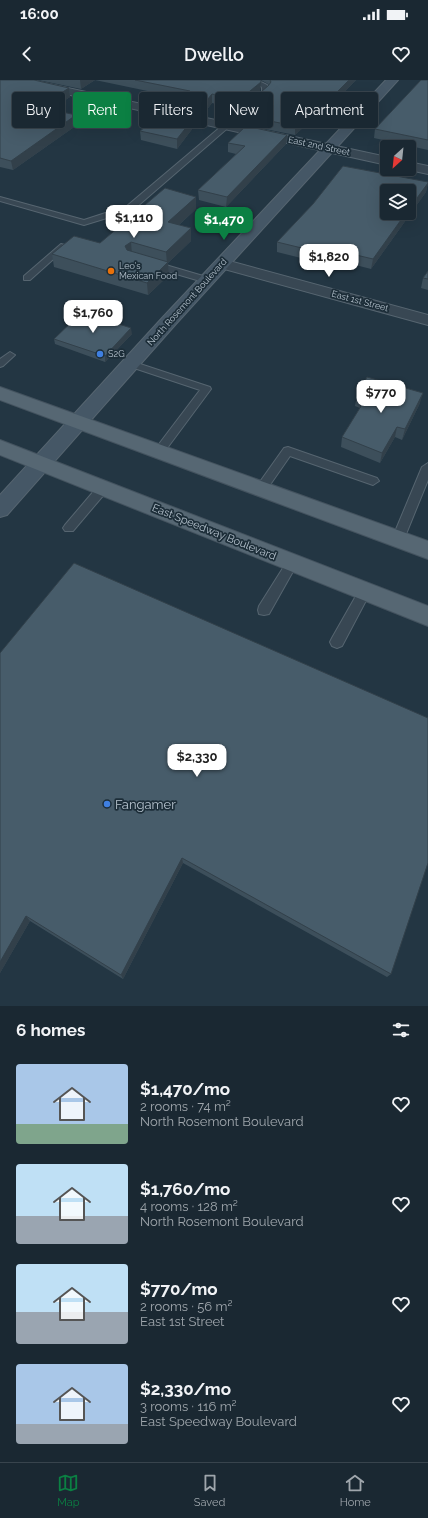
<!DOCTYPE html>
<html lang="en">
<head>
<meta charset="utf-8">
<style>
	body { margin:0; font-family:Raleway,sans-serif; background:#23303a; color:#f1f3f6; height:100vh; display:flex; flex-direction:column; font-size:15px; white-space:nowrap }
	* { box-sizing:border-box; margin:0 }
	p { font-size:13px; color:#9fa6ac }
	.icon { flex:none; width:22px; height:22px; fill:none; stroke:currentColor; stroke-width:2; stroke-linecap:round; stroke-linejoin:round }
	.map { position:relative; height:926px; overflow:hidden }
	.side { display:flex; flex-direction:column; background:#1a2832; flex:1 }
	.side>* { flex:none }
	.guide { position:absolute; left:12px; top:12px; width:404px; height:36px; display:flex; gap:8px }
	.needle { width:26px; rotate:207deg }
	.fabs { position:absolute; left:380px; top:60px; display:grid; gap:8px }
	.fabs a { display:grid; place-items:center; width:36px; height:36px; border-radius:4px; background:#1a2832; box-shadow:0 4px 16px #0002,0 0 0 1px #38444d; font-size:20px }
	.price { position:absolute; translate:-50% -34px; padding:0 9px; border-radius:8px; background:#fff; color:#222; font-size:13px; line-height:26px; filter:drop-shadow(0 1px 2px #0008) }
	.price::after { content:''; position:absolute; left:50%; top:24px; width:12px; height:9px; margin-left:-6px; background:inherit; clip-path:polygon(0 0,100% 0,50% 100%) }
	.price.selected { background:#0b8043; color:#fff }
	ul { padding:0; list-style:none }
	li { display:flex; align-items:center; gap:12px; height:100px; padding:0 16px }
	li span { display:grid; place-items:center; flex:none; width:112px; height:80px; border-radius:4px; color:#555 }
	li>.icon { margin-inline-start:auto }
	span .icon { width:48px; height:48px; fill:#fffc; stroke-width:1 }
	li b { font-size:17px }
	h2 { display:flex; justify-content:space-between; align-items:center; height:48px; padding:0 16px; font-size:17px }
	.tag { padding:0 14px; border-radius:4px; background:#1a2832; box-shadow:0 4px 16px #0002,0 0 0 1px #38444d; font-size:14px; line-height:36px }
	.tag.selected { background:#0b8043; color:#fff }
	.status { display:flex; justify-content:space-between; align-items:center; height:28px; padding:0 20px; background:#1a2832; direction:ltr }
	.status svg { height:11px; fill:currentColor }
	header { display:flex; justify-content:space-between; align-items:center; height:52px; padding:0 16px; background:#1a2832; font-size:18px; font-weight:600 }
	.dock { display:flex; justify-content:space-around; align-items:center; height:56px; border-top:1px solid #38444d; background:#1a2832; font-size:11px; color:#9fa6ac }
	.dock a { display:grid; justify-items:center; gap:2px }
	.dock .selected { color:#0b8043 }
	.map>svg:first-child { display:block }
</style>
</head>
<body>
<div class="status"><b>16:00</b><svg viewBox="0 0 49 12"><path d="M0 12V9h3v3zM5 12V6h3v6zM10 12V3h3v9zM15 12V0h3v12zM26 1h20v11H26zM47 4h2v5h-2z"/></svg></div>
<header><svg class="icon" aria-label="back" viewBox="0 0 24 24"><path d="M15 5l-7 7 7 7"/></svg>Dwello<svg class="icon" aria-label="heart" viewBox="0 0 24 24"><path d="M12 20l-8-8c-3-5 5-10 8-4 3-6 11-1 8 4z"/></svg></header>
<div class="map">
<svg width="428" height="926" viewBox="0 0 428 926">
	<rect width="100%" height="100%" fill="#233643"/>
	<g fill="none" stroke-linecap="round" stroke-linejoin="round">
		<defs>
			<path id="lane" d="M249 0H257L267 5 269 10 267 14 133 130 84 145 0 121V117L84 140 127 126 262 12V7Z
				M61 164 68 166 30 200H24V196Z
				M152 181 210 198 211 200 207 203 149 186 148 184Z
				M10 272 15 275 3 286 0 287V279Z
				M131 281 210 307 211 309 162 375 158 376 153 372 200 310 128 286 126 284 128 282Z
				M288 367 377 398 379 401 373 405 290 376 265 412H257L255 409 257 406 284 368Z
				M428 383V400L404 459 402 462H394L392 459 422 387Z
				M103 404 109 408 107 411 73 451H65L63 448 65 445 99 405Z
				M292 478 296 480 298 483 296 486 269 534 264 535 259 534 258 530 259 526 288 480Z
				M365 506 369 507 371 511 342 566 337 568 332 566 330 562 332 558 361 507Z"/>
			<path id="street" d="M10 0H31L387 77V85L16 3Z
				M409 82 428 86V94L405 89H409Z
				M222 179 428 235V245L217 187 214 184 217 181Z"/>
			<path id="secondary" d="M386 0H398L175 245 7 435 0 437V415L163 237Z"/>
			<path id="primary" d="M0 307 428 461V479L0 320Z
				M0 360 428 526V546L0 375Z"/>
		</defs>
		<use href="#lane" stroke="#566570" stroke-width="2"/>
		<use href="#street" stroke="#566570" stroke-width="2"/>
		<use href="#secondary" stroke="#566570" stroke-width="2"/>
		<use href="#primary" stroke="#44535f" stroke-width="2"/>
		<use href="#lane" fill="#384753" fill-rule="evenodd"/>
		<use href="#street" fill="#384753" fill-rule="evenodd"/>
		<use href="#secondary" fill="#455766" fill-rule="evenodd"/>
		<use href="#primary" fill="#566773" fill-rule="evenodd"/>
	</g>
	<path fill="#3d4f5b" d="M0 0 69 8 70 17 50 30 77 45 13 90 0 87Z
		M38 0H356L331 26 328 25 295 55 255 47V38L259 34 249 32V22L269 6 268 4 261 0 260 11 239 29 212 23 202 36 178 30V21L181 18 95 0 81 9Z
		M428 0V70L374 58 375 49 417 5Z
		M196 35V44L177 69 141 60 140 51 154 43Z
		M287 55 286 64 226 127 199 120 198 110 236 74 228 72V63Z
		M428 102 426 112 371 189 313 174 309 180 277 172V162Z
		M196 129 179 145 191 148V161L168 183 169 195 148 215 54 187 52 174 100 163Z
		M428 191V210L421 208 423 198Z
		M132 254 105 282 55 264 54 259Z
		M357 315 420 323 402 360 395 357 380 383 341 367 342 357 360 328 355 326Z
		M0 573 391 894 387 897 183 783 123 899 30 841 0 893Z"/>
	<path fill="#32404a" d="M80 0H95L81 9Z
		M349 0H356L331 26 332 17Z
		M261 2 260 11 239 29V20Z
		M69 8 70 17 40 36 39 27Z
		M212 14V23L202 36V26Z
		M329 16 328 25 295 55V46Z
		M76 35 77 45 13 90 11 81Z
		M196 35V44L177 69V59Z
		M287 55 286 64 226 127 227 117Z
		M428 103 426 112 371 189 373 179 406 133H409V129Z
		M196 117V129L169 154 168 142Z
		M191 148V161L168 183 169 195 148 215 147 203 167 183 166 172Z
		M131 162 132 175 127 179 125 166Z
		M314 165 313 174 309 180 310 170Z
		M131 248 132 254 105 282V276Z
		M423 313 420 323 402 360 405 349Z
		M397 347 395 357 380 383 382 373Z
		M182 778 183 783 123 899 121 895Z
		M26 836 30 841 0 893V882Z"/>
	<path fill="#475c6a" stroke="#32404a" d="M0 0H34L69 8 39 27 76 35 11 81 0 78Z
		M135 0H261V2L239 20 212 14 202 26 178 21 190 11Z
		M270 0H349L332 17 329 16 295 46 255 38 267 26 249 22 268 6 271 2Z
		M421 0H428V60L375 49Z
		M178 31 196 35 177 59 140 51 150 43H154Z
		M246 46 287 55 227 117 198 110 245 66 228 63Z
		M343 86 428 102V103L409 129V111H387V133H406L373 179 314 165 310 170 277 162 313 124Z
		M165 108 196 117 168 142 191 148 166 172 131 162 125 166 127 170 168 182 147 203 52 174 74 156 100 163Z
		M428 191V199L423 198Z
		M82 232 131 248 105 276 54 259Z
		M367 297 423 313 405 349 397 347 382 373 342 357 366 318 357 315Z
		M74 483 428 638V783L391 894 182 778 121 895 26 836 0 882V573Z"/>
	<circle fill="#e8710a" stroke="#1c2d38" stroke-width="1.5" cx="111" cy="191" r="4"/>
	<g fill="#3f7fe0" stroke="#1c2d38" stroke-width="1.5">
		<circle cx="100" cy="274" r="4"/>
		<circle cx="107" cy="724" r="4"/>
	</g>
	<g text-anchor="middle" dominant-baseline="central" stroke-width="3.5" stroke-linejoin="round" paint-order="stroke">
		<g font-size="9" fill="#b5c2cd" stroke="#1c2d38">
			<text transform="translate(319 66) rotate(12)">East 2nd Street</text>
			<text transform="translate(360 221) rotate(15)">East 1st Street</text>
			<text transform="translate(187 222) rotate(-48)">North Rosemont Boulevard</text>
		</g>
		<g font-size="9" fill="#b5c2cd" stroke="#1c2d38" text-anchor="start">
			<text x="119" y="186">Leo's<tspan x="119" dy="10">Mexican Food</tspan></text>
			<text x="108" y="274">S2G</text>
		</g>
		<g font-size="11" fill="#b5c2cd" stroke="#1c2d38">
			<text transform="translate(214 452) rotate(22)">East Speedway Boulevard</text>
		</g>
		<g font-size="13" fill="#b5c2cd" stroke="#1c2d38" text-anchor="start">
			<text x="115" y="724">Fangamer</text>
		</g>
	</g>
</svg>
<div class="fabs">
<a><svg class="needle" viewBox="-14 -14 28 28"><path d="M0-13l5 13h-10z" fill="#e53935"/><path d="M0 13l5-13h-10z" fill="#9fa6ac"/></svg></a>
<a><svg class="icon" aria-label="layers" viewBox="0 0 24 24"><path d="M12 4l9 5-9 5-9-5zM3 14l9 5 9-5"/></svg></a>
</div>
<b class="price" style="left:134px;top:159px">$1,110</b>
<b class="price selected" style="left:224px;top:161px">$1,470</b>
<b class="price" style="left:329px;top:198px">$1,820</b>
<b class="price" style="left:93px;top:254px">$1,760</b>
<b class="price" style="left:381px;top:334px">$770</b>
<b class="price" style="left:197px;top:698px">$2,330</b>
<div class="guide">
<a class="tag">Buy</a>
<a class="tag selected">Rent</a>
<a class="tag">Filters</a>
<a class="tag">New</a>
<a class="tag">Apartment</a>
</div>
</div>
<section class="side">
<h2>6 homes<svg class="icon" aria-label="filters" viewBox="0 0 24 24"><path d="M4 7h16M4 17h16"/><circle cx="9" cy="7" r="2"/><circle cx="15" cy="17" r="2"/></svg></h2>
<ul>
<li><span style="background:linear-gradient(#a9c7e8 75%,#7fa58c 0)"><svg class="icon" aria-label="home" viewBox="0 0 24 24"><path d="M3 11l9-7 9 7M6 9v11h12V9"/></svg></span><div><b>$1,470/mo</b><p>2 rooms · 74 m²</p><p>North Rosemont Boulevard</p></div><svg class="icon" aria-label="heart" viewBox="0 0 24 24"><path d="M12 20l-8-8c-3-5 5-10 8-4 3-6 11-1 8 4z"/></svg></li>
<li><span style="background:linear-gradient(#bfe0f5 65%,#9aa5b1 0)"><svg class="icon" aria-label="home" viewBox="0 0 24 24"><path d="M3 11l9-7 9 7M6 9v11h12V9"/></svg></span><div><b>$1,760/mo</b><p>4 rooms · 128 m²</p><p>North Rosemont Boulevard</p></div><svg class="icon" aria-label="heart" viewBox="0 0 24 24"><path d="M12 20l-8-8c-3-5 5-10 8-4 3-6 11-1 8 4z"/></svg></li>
<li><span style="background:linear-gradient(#bfe0f5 60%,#9aa5b1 0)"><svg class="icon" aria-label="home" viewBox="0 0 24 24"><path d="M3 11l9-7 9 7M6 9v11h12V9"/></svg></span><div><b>$770/mo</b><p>2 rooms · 56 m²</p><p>East 1st Street</p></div><svg class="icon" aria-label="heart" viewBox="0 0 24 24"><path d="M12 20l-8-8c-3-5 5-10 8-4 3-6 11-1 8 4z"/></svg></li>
<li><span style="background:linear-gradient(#a9c7e8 75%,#9aa5b1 0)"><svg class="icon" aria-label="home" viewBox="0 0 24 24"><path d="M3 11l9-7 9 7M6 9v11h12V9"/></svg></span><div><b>$2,330/mo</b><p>3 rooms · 116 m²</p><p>East Speedway Boulevard</p></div><svg class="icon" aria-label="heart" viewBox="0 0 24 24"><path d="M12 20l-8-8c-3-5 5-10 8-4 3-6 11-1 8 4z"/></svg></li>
</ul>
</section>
<nav class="dock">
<a class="selected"><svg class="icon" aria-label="map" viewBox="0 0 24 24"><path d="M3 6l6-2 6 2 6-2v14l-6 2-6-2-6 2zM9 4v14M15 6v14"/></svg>Map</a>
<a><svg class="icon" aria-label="saved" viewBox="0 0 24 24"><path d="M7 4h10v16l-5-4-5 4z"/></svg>Saved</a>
<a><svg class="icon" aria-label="home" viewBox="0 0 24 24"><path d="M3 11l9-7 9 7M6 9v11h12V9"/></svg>Home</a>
</nav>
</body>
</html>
